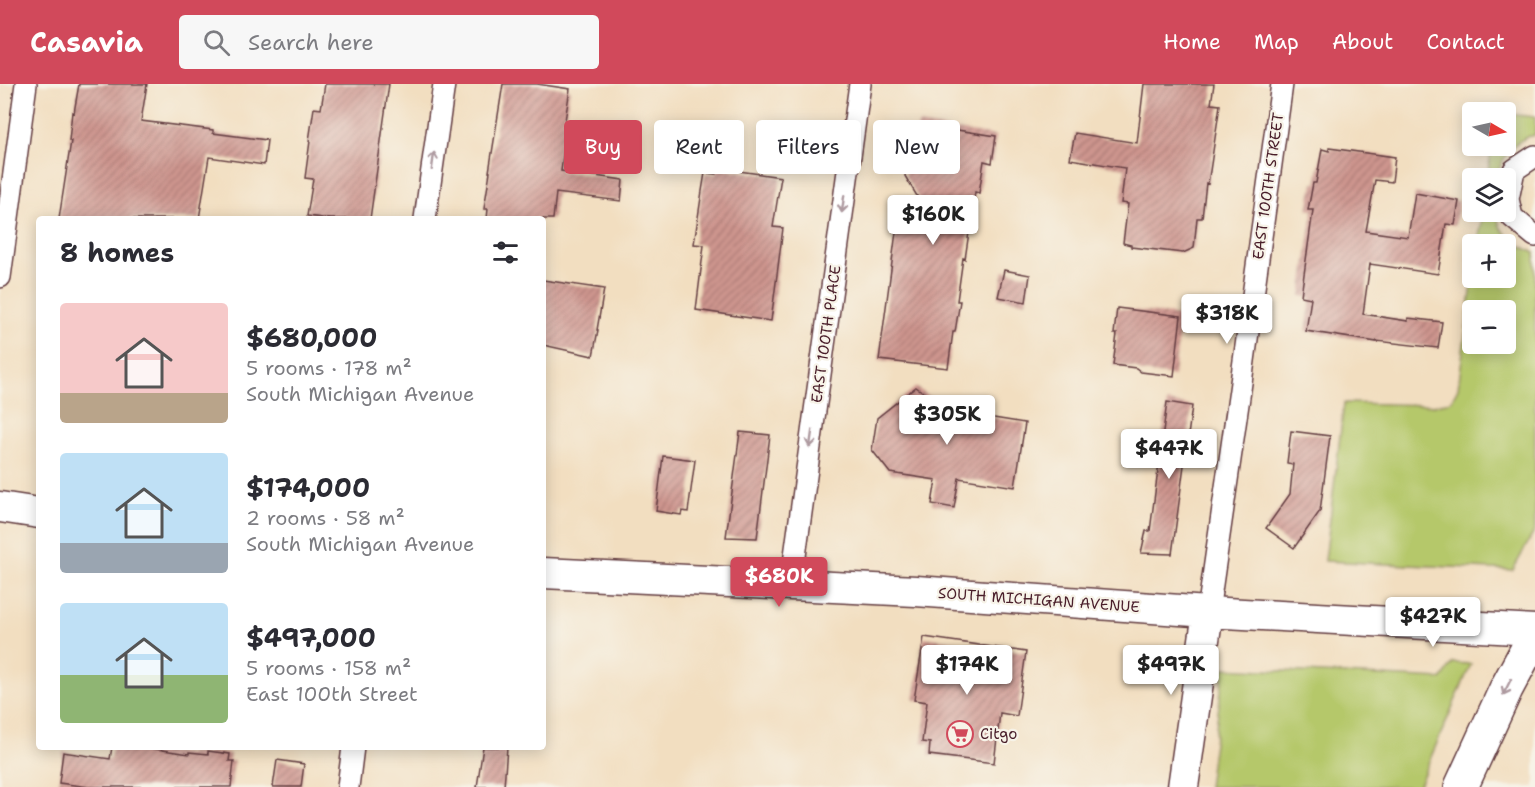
<!DOCTYPE html>
<html lang="en">
<head>
<meta charset="utf-8">
<style>
	body { margin:0; font-family:"Shantell Sans",sans-serif; background:#f7f7f7; color:#2b2b33; height:100vh; display:flex; flex-direction:column; font-size:22px; white-space:nowrap }
	* { box-sizing:border-box; margin:0 }
	p { font-size:20px; color:#7c7c81 }
	.icon { flex:none; width:33px; height:33px; fill:none; stroke:currentColor; stroke-width:2; stroke-linecap:round; stroke-linejoin:round }
	.map { position:relative; flex:1; overflow:hidden }
	.sheet { position:absolute; left:36px; top:132px; width:510px; height:534px; display:flex; flex-direction:column; background:#fff; border-radius:6px; box-shadow:0 3px 15px #0003 }
	.sheet>* { flex:none }
	.hud { position:absolute; left:564px; top:36px; width:570px; height:54px; display:flex; gap:12px }
	.needle { width:39px; rotate:99deg }
	.fabs { position:absolute; left:1462px; top:18px; display:grid; gap:12px }
	.fabs a { display:grid; place-items:center; width:54px; height:54px; border-radius:6px; background:#fff; box-shadow:0 3px 15px #0003; font-size:30px }
	.price { position:absolute; translate:-50% -51px; padding:0 14px; border-radius:6px; background:#fff; color:#222; font-size:20px; line-height:39px; filter:drop-shadow(0 2px 3px #0008) }
	.price::after { content:''; position:absolute; left:50%; top:36px; width:18px; height:14px; margin-left:-9px; background:inherit; clip-path:polygon(0 0,100% 0,50% 100%) }
	.price.on { background:#d1495b; color:#fff }
	ul { padding:0; list-style:none }
	li { display:flex; align-items:center; gap:18px; height:150px; padding:0 24px }
	li span { display:grid; place-items:center; flex:none; width:168px; height:120px; border-radius:6px; color:#555 }
	li>.icon { margin-inline-start:auto }
	span .icon { width:72px; height:72px; fill:#fffc; stroke-width:1 }
	li b { font-size:26px }
	h2 { display:flex; justify-content:space-between; align-items:center; height:72px; padding:0 24px; font-size:26px }
	.pill { padding:0 21px; border-radius:6px; background:#fff; box-shadow:0 3px 15px #0003; font-size:21px; line-height:54px }
	.pill.on { background:#d1495b; color:#fff }
	header { display:flex; align-items:center; gap:36px; box-sizing:border-box; height:84px; padding:0 30px; background:#d1495b; color:#fff }
	header strong { font-size:28px }
	nav { display:flex; gap:33px; margin-inline-start:auto; font-size:21px }
	.search { width:420px; height:54px; background:#f7f7f7; display:flex; align-items:center; gap:15px; box-sizing:border-box; padding:0 21px; border-radius:6px; color:#7c7c81; font-size:22px }
	.map>svg:first-child { display:block }
</style>
</head>
<body>
<header>
<strong>Casavia</strong>
<div class="search"><svg class="icon" aria-label="search" viewBox="0 0 24 24"><circle cx="10" cy="10" r="6"/><path d="M15 15l6 6"/></svg>Search here</div>
<nav><a>Home</a><a>Map</a><a>About</a><a>Contact</a></nav>
</header>
<div class="map">
<svg width="1535" height="703" viewBox="0 0 1535 703">
	<defs>
		<pattern id="building-hatch" width="6" height="6" patternUnits="userSpaceOnUse" patternTransform="scale(1.5)"><rect width="6" height="6" fill="#ce958e"/><path d="M-1 1l2-2M0 6l6-6M5 7l2-2" fill="none" stroke="#a97974"/></pattern>
	</defs>
	<rect width="100%" height="100%" fill="#f7f3e8"/>
	<filter id="ink" filterUnits="userSpaceOnUse"><feTurbulence type="fractalNoise" baseFrequency=".0167" numOctaves="2"/><feDisplacementMap in="SourceGraphic" scale="12" xChannelSelector="R" yChannelSelector="G"/><feConvolveMatrix kernelMatrix="1 2 1 2 8 2 1 2 1" color-interpolation-filters="sRGB"/></filter>
	<filter id="wash" filterUnits="userSpaceOnUse"><feTurbulence type="fractalNoise" baseFrequency=".008" numOctaves="4" result="noise"/><feDisplacementMap in="SourceGraphic" scale="24" xChannelSelector="R" yChannelSelector="G"/><feGaussianBlur stdDeviation="1.35" result="paint"/><feColorMatrix in="noise" values="0 0 0 0 0 0 0 0 0 0 0 0 0 0 0 0 0 1.4 0 .05"/><feComposite in="paint" operator="in"/></filter>
	<g filter="url(#wash)">
		<rect width="100%" height="100%" fill="#f2dec0"/>
		<path fill="#b5c86b" stroke="#80744b" stroke-width="1.5" fill-rule="evenodd" d="M1506 30 1535 33V51C1515 54 1500 75 1497 94H1487L1492 62H1506Z
			M1483 128H1496L1500 143 1513 158 1535 169V446L1513 486 1325 477 1344 319 1433 321 1451 317 1458 304 1473 194H1506V160H1478ZM1473 226H1506V260H1473Z
			M1453 579 1471 580 1418 703H1208L1224 584 1442 595Z"/>
		<g id="blocks">
			<path fill="url(#building-hatch)" d="M79 0H147L141 37 213 46V49L267 56 264 81 209 73 199 135H59L71 57H69L72 28 74 29Z
				M325 0H389L370 135H331L307 132 313 95 305 94 310 57H309L314 24 321 25Z
				M503 0H537L570 5 564 43H567L561 87 623 96 621 117 556 109 553 135H487L488 125H484L490 88H489Z
				M1144 0H1214L1211 20 1220 21 1208 100 1206 99 1202 134H1197L1194 164 1183 169 1131 163V161L1123 159 1128 120 1121 119 1125 84 1070 75 1075 49 1137 59Z
				M918 40 996 52 992 79 984 77 979 109 975 108 965 175 963 174 957 217H960L955 248H953L948 284 879 276 898 133 932 137 905 92 908 70 913 71Z
				M1329 64 1395 73 1392 98 1375 96 1366 147 1408 153 1415 109 1459 117 1455 141 1446 140 1438 190 1370 180 1363 230 1408 237V234L1442 238 1438 264 1377 257V258L1306 247 1311 214 1301 212 1313 126H1308L1313 99H1316L1322 65 1329 67Z
				M717 84 781 93 773 143 783 144 771 237 696 226 704 161 694 160 702 107 705 89 716 90Z
				M1004 186 1030 191 1026 218 998 213Z
				M543 196 604 205 597 246H598L593 272 543 261Z
				M1117 224 1181 232 1174 292 1141 288 1136 284 1113 281 1117 250H1114Z
				M916 303 950 327 1025 339 1015 403 959 394 954 424 932 420 936 396 890 389 872 366 877 334Z
				M1167 318 1192 322 1172 470 1141 469 1146 447H1150Z
				M1291 347 1330 352 1320 427 1294 464 1266 444 1290 410 1293 380 1287 379Z
				M740 348 770 351 757 454 726 453Z
				M663 372 695 376 688 428 682 427 681 431 656 427Z
				M924 553 1026 568 1017 632 1000 629 994 679 929 671 930 659 922 658 927 618 914 616Z
				M112 663H142L189 670V668L208 670V667L230 670 229 677H234L231 703H89L59 699 63 668 110 675Z
				M483 663H507L504 703H477Z
				M277 676 304 680 301 703H273Z"/>
		</g>
	</g>
	<g filter="url(#ink)">
		<use href="#blocks" fill-opacity="0" stroke="#633c41" stroke-width="1.5"/>
		<g fill="none" stroke-linecap="round" stroke-linejoin="round">
			<defs>
				<path id="street" d="M1535 72 1514 86 1508 115 1512 133 1535 152
					M425 135 444 0
					M0 193 26 0
					M791 501 860 0
					M1208 528 1240 306 1282 0
					M348 703 353 663"/>
				<path id="secondary" d="M0 423 39 429
					M543 489 916 507 1208 528 1535 546
					M1183 703 1208 528"/>
				<path id="highway" d="M1461 703 1506 605 1535 551"/>
			</defs>
			<use href="#street" stroke="#633c41" stroke-width="24"/>
			<use href="#secondary" stroke="#633c41" stroke-width="33"/>
			<use href="#highway" stroke="#633c41" stroke-width="36"/>
			<use href="#street" stroke="#fff" stroke-width="21"/>
			<use href="#secondary" stroke="#fff" stroke-width="30"/>
			<use href="#highway" stroke="#fff" stroke-width="33"/>
		</g>
		<defs><path id="oneway-shaft" d="M-6 0H5M1.5-3L5.5 0L1.5 3" fill="none" stroke-width="1.6" stroke-linecap="round" stroke-linejoin="round" transform="scale(1.5)"/></defs>
		<g stroke="#ae9aa0">
			<use href="#oneway-shaft" transform="translate(433 77) rotate(-82)"/>
			<use href="#oneway-shaft" transform="translate(843 120) rotate(98)"/>
			<use href="#oneway-shaft" transform="translate(811 355) rotate(98)"/>
			<use href="#oneway-shaft" transform="translate(1507 603) rotate(117)"/>
		</g>
	</g>
	<defs>
		<symbol id="supermarket-ring" viewBox="-11 -11 22 22"><circle r="9.5" fill="#f7f3e8" stroke="#d1495b" stroke-width="1.5"/><path d="M-6-5.5h2.5l.6 2H6L4.5 2H-2.5L-4.4-4H-6ZM-1.5 3.2a1.3 1.3 0 1 0 .1 0ZM3 3.2a1.3 1.3 0 1 0 .1 0Z" fill="#d1495b"/></symbol>
	</defs>
	<g fill-rule="evenodd">
		<use href="#supermarket-ring" x="945" y="635" width="30" height="30"/>
	</g>
	<g text-anchor="middle" dominant-baseline="central" stroke-width="4.5" stroke-linejoin="round" paint-order="stroke">
		<g font-size="15" fill="#4a1f2b" stroke="#f7f3e8">
			<text transform="translate(1268 102) rotate(-82)">EAST 100TH STREET</text>
			<text transform="translate(826 250) rotate(-82)">EAST 100TH PLACE</text>
			<text transform="translate(1039 516) rotate(4)">SOUTH MICHIGAN AVENUE</text>
		</g>
		<g font-size="15" fill="#4a1f2b" stroke="#f7f3e8" text-anchor="start">
			<text x="980" y="650">Citgo</text>
		</g>
	</g>
</svg>
<div class="fabs">
<a><svg class="needle" viewBox="-14 -14 28 28"><path d="M0-13l5 13h-10z" fill="#e53935"/><path d="M0 13l5-13h-10z" fill="#7c7c81"/></svg></a>
<a><svg class="icon" aria-label="layers" viewBox="0 0 24 24"><path d="M12 4l9 5-9 5-9-5zM3 14l9 5 9-5"/></svg></a>
<a>+</a>
<a>−</a>
</div>
<b class="price" style="left:933px;top:162px">$160K</b>
<b class="price" style="left:1227px;top:261px">$318K</b>
<b class="price" style="left:947px;top:362px">$305K</b>
<b class="price" style="left:1169px;top:396px">$447K</b>
<b class="price on" style="left:779px;top:524px">$680K</b>
<b class="price" style="left:1433px;top:564px">$427K</b>
<b class="price" style="left:967px;top:612px">$174K</b>
<b class="price" style="left:1171px;top:612px">$497K</b>
<div class="hud">
<a class="pill on">Buy</a>
<a class="pill">Rent</a>
<a class="pill">Filters</a>
<a class="pill">New</a>
</div>
<section class="sheet">
<h2>8 homes<svg class="icon" aria-label="filters" viewBox="0 0 24 24"><path d="M4 7h16M4 17h16"/><circle cx="9" cy="7" r="2"/><circle cx="15" cy="17" r="2"/></svg></h2>
<ul>
<li><span style="background:linear-gradient(#f6c9c9 75%,#b9a48a 0)"><svg class="icon" aria-label="home" viewBox="0 0 24 24"><path d="M3 11l9-7 9 7M6 9v11h12V9"/></svg></span><div><b>$680,000</b><p>5 rooms · 178 m²</p><p>South Michigan Avenue</p></div></li>
<li><span style="background:linear-gradient(#bfe0f5 75%,#9aa5b1 0)"><svg class="icon" aria-label="home" viewBox="0 0 24 24"><path d="M3 11l9-7 9 7M6 9v11h12V9"/></svg></span><div><b>$174,000</b><p>2 rooms · 58 m²</p><p>South Michigan Avenue</p></div></li>
<li><span style="background:linear-gradient(#bfe0f5 60%,#8fb573 0)"><svg class="icon" aria-label="home" viewBox="0 0 24 24"><path d="M3 11l9-7 9 7M6 9v11h12V9"/></svg></span><div><b>$497,000</b><p>5 rooms · 158 m²</p><p>East 100th Street</p></div></li>
</ul>
</section>
</div>
</body>
</html>
